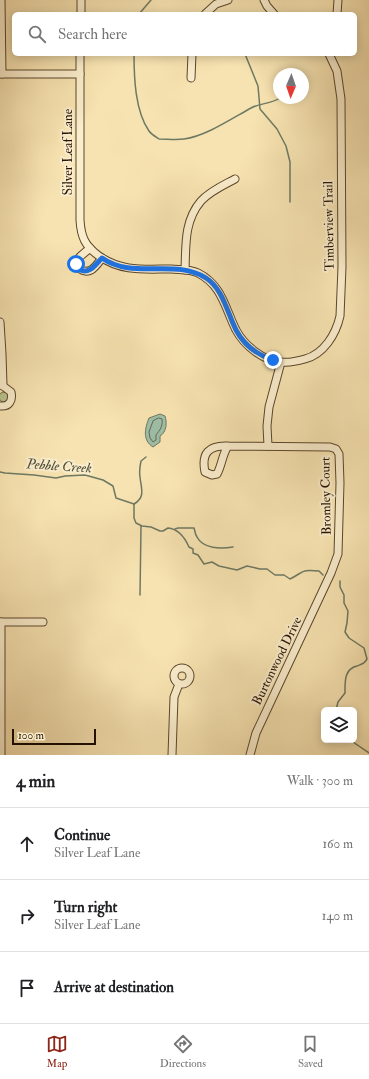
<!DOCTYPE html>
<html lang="en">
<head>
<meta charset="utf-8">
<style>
  body { margin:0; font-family:"IM FELL Double Pica",serif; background:#f6f6f6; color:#202124 }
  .controls { position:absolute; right:12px; bottom:12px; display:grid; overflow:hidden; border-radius:6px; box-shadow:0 2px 10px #0003 }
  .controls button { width:36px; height:36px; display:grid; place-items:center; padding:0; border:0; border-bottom:1px solid #e0e0e0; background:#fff; color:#202124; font:20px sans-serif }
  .compass { position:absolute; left:273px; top:68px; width:36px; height:36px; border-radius:50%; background:#fff; box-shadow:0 2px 10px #0003; rotate:182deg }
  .scale { position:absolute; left:12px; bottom:10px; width:84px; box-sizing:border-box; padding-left:4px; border:2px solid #251100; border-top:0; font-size:11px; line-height:14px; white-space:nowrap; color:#251100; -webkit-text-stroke:3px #faedcc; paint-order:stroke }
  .stop { position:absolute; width:12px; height:12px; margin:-9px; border:3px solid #1a73e8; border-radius:50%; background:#fff }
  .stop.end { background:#1a73e8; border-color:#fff; box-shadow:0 1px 4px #0008 }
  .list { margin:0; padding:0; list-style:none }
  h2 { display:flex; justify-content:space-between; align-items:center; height:52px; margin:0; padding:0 16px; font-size:17px }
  h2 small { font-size:13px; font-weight:400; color:#757577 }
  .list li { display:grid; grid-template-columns:26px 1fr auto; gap:12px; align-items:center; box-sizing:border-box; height:72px; padding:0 16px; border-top:1px solid #e0e0e0 }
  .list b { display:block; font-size:15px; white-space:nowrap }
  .list p { margin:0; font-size:13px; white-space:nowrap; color:#757577 }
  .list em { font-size:13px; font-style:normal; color:#757577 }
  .icon { flex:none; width:22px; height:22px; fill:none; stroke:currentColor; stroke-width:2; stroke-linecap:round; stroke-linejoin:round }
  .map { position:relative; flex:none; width:369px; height:755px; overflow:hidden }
  .search { position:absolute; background:#fff; box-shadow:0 2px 10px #0003; left:12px; right:12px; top:12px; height:44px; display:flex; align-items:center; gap:10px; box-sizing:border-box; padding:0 14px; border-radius:6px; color:#757577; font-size:15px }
  .sheet { height:268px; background:#fff }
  nav { display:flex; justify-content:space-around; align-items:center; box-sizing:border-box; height:56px; border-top:1px solid #e0e0e0; background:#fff; font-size:11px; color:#757577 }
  nav a { display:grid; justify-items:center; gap:2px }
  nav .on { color:#8f2418 }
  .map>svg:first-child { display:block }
  .green { fill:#b9c48e; stroke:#6f6a47 }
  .water { fill:#9ebfa7; stroke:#6e7964 }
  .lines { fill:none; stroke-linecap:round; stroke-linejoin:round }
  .shore { stroke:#626854; stroke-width:1 }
  .stream { stroke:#6e7964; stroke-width:1.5 }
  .minor-casing { stroke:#5a462c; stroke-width:9 }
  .minor { stroke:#faedcc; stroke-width:7 }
  .route { stroke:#1a73e8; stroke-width:5 }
  .labels { text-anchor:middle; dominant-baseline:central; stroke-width:4; stroke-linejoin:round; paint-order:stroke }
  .street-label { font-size:13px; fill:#251100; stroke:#faedcc }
  .water-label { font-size:14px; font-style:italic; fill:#4f4e3a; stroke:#faedcc }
</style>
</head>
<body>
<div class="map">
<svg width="369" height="755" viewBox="0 0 369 755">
  <rect width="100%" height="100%" fill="#f7e3b1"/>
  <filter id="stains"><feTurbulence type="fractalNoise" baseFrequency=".005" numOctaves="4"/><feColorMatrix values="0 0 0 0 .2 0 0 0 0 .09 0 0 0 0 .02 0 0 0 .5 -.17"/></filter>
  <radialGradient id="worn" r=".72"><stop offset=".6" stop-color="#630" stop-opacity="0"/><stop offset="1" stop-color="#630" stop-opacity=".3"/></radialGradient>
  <circle class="green" cx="4" cy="397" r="5"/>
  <path class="water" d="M160,414L165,416C167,422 167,432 160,436V442L153,447C142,440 145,428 149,418Z"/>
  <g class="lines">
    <path class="shore" d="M159,418L162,419C163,426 160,430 156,435V440L153,442L150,438L149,432L153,421Z"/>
    <g class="stream">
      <polyline points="139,14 151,0"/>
      <path d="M134,54C134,77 135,111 149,131C151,134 156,137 159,139C167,139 176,140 184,139C206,136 231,119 251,108C260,103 271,104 280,98"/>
      <polyline points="245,54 258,86 260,109 277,129 286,146 290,162 290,202"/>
      <polyline points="0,472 5,473 34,475 56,478 65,476 85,475 103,480 113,486 116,498 134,504"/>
      <path d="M134,504V518L136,523L142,526L151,527L160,531H163L168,528C179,529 185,538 189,547L193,549V553L198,555L204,564L212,562L219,566L237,570L247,566L260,569H267L275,575H284L290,579C304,572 301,569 319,571L323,575"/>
      <path d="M134,504C146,497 141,488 140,477C139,472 140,466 141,461L146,457"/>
      <path d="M175,529L178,528H194C195,531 195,534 197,537C203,549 221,549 233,547"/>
      <polyline points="140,595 141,526"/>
      <path d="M336,710L338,702L345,693C345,682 344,669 357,666C362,664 364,664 367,659L364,648L349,638L345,632L347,623L348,611L344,603V595L340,587V581"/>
      <polyline points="350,740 369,753"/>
    </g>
    <g class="minor-casing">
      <g id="minor">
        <polyline points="1,0 2,74"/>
        <polyline points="264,0 267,6 274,14"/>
        <polyline points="81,14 81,0"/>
        <polyline points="205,14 216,4 228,0"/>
        <polyline points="337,14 338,0"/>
        <path d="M80,54V220C81,237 85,246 99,256C122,272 144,269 171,269C180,270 190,269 198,273C222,285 225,308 236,330C244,345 263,361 281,362C289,363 298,361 305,359C324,354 336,334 340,316L342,267L341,99L337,71L329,54"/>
        <polyline points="0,74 80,74"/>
        <polyline points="191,78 192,54"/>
        <path d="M90,248C86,252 81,255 78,259C73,267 84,274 91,270C95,268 99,262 102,258"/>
        <path d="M185,270C186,245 184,221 201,201C210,191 224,185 235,179"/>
        <polyline points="0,322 2,354 3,386"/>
        <path d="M0,406C9,407 13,401 11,392L3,386"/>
        <path d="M228,446C209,445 201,453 205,472L212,475L217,474C222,465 222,455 228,446L330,447L336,449L339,454L340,483L338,554L331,573L256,733L250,755"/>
        <polyline points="268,446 267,426 269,407 281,362"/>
        <polyline points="0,622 43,622"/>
        <polyline points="1,622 1,755"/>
        <circle cx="182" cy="676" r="8"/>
        <polyline points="172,755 174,697 179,684"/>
      </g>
    </g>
    <use href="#minor" class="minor"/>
  </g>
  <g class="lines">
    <path class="route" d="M76,264L80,270C90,274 95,265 102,258C133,280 175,258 206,278C223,289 227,312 236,330C244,345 258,355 273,360"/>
  </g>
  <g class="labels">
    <g class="street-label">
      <text transform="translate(68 152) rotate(-90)">Silver Leaf Lane</text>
      <text transform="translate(329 226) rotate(-91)">Timberview Trail</text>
      <text transform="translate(326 496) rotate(-91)">Bromley Court</text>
      <text transform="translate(277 661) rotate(-64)">Burtonwood Drive</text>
    </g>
    <g class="water-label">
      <text transform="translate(59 466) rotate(4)">Pebble Creek</text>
    </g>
  </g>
  <rect width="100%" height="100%" filter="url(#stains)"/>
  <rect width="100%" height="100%" fill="url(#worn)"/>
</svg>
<div class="controls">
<button><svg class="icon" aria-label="layers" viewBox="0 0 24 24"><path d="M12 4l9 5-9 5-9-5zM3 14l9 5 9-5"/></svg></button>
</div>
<svg class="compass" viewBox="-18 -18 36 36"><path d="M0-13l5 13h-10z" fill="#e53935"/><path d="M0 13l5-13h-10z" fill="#757577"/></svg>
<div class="scale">100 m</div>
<div class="stop" style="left:76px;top:264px"></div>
<div class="stop end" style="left:273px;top:360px"></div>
<div class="search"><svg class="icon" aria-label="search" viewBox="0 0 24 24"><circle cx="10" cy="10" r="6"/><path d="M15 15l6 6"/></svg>Search here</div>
</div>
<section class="sheet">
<h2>4 min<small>Walk · 300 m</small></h2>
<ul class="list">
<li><svg class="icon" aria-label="ahead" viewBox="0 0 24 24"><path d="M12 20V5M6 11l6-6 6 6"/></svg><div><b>Continue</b><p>Silver Leaf Lane</p></div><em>160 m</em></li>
<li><svg class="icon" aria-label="right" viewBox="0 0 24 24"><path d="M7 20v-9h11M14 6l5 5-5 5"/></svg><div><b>Turn right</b><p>Silver Leaf Lane</p></div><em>140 m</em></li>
<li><svg class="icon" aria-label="arrive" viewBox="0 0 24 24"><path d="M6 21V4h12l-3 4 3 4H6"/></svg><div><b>Arrive at destination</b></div></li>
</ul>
</section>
<nav>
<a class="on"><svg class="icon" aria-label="map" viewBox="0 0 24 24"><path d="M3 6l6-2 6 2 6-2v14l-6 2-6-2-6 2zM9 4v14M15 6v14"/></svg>Map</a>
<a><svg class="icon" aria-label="directions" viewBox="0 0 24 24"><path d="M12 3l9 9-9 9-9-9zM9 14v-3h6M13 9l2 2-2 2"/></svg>Directions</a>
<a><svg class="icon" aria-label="saved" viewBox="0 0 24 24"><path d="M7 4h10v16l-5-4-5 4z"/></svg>Saved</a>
</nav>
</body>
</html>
